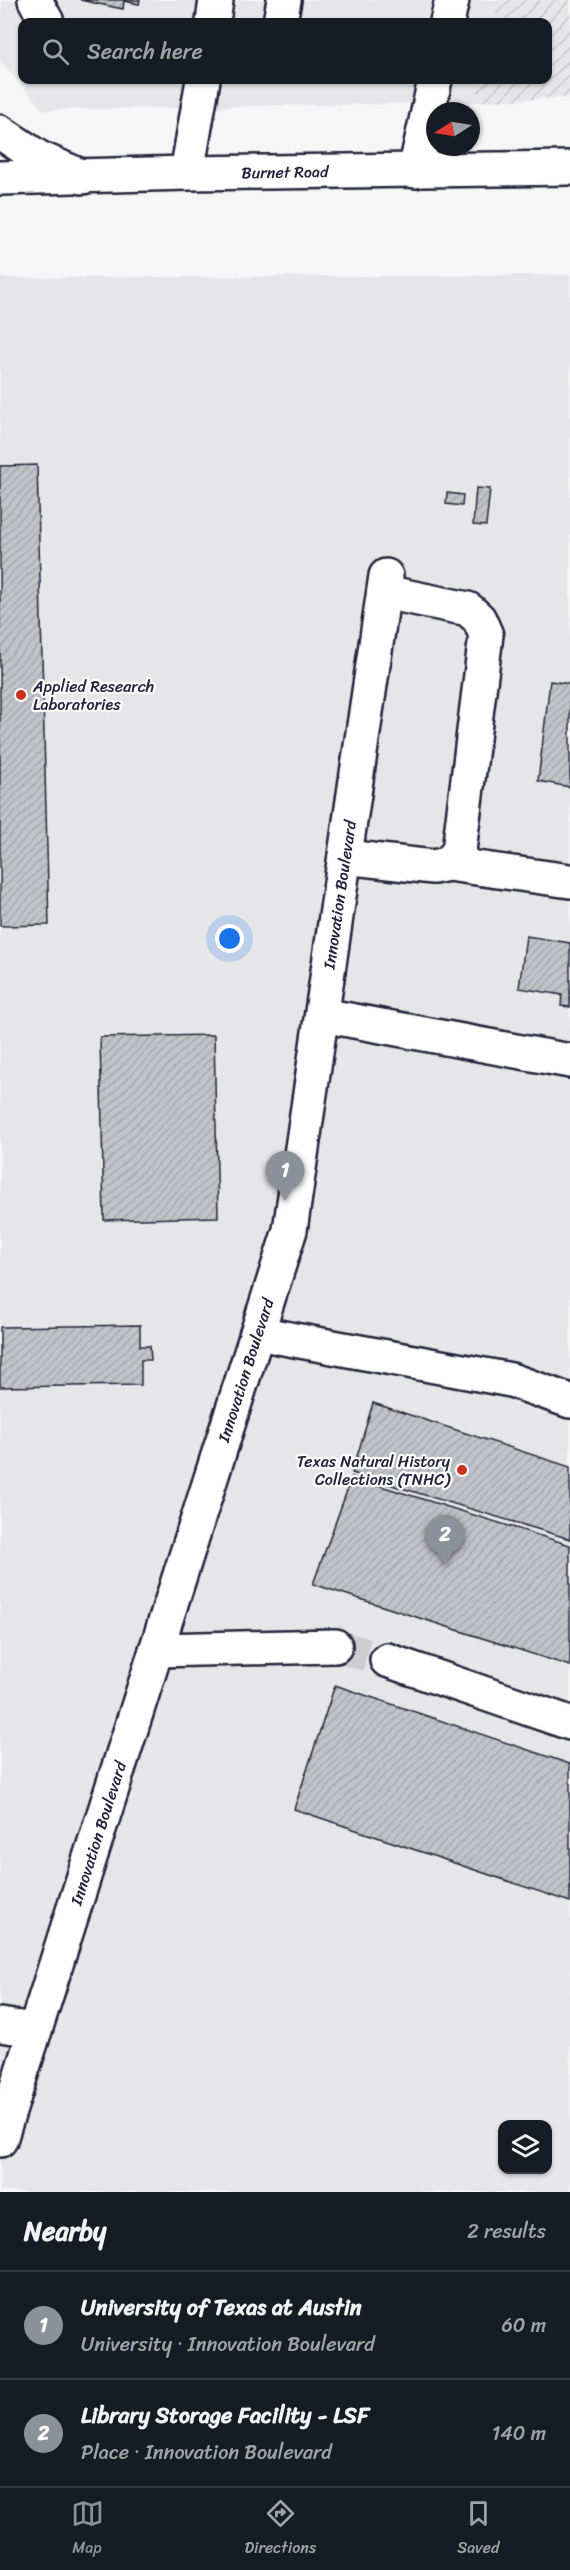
<!DOCTYPE html>
<html lang="en">
<head>
<meta charset="utf-8">
<style>
  body { margin:0; font-family:Sriracha,sans-serif; background:#242831; color:#f1f3f6 }
  .controls { position:absolute; right:18px; bottom:18px; display:grid; overflow:hidden; border-radius:12px; box-shadow:0 2px 4px #0004 }
  .controls button { width:54px; height:54px; display:grid; place-items:center; padding:0; border:0; border-bottom:2px solid #363941; background:#171b24; color:#f1f3f6; font:30px sans-serif }
  .compass { position:absolute; left:426px; top:102px; width:54px; height:54px; border-radius:50%; background:#171b24; box-shadow:0 2px 4px #0004; rotate:258deg }
  .you { position:absolute; left:230px; top:939px; width:21px; height:21px; margin:-15px; border:4px solid #fff; border-radius:50%; background:#1a73e8; box-shadow:0 0 0 9px #1a73e833 }
  .badge { display:grid; place-items:center; width:39px; height:39px; border-radius:50%; background:#8c9099; color:#fff; font-size:20px; font-weight:700 }
  .pin { position:absolute; translate:-50% -50px; filter:drop-shadow(0 2px 3px #0008) }
  .pin::after { content:''; position:absolute; top:32px; width:21px; height:18px; background:inherit; clip-path:polygon(0 0,100% 0,50% 100%) }
  .list { margin:0; padding:0; list-style:none }
  h2 { display:flex; justify-content:space-between; align-items:center; height:78px; margin:0; padding:0 24px; font-size:26px }
  h2 small { font-size:20px; font-weight:400; color:#9ea1a6 }
  .list li { display:grid; grid-template-columns:39px 1fr auto; gap:18px; align-items:center; box-sizing:border-box; height:108px; padding:0 24px; border-top:2px solid #363941 }
  .list b { display:block; font-size:22px; white-space:nowrap }
  .list p { margin:0; font-size:20px; white-space:nowrap; color:#9ea1a6 }
  .list em { font-size:20px; font-style:normal; color:#9ea1a6 }
  .icon { flex:none; width:33px; height:33px; fill:none; stroke:currentColor; stroke-width:2; stroke-linecap:round; stroke-linejoin:round }
  .map { position:relative; flex:none; width:570px; height:2192px; overflow:hidden }
  .search { position:absolute; background:#171b24; box-shadow:0 2px 4px #0004; left:18px; right:18px; top:18px; height:66px; display:flex; align-items:center; gap:15px; box-sizing:border-box; padding:0 21px; border-radius:12px; color:#9ea1a6; font-size:22px }
  .sheet { height:294px; background:#171b24 }
  nav { display:flex; justify-content:space-around; align-items:center; box-sizing:border-box; height:84px; border-top:2px solid #363941; background:#171b24; font-size:16px; color:#9ea1a6 }
  nav a { display:grid; justify-items:center; gap:3px }
  nav .on { color:#8c9099 }
  .map>svg:first-child { display:block }
  .built { fill:#e6e6e9; fill-rule:evenodd }
  .industrial { fill:url(#industrial-furrows) }
  .building { fill:url(#building-hatch); stroke:#22223b; stroke-width:1.5 }
  .lines { fill:none; stroke-linecap:round; stroke-linejoin:round }
  .minor-tunnel { stroke:#ccccd1; stroke-width:33; stroke-dasharray:33 16; stroke-linecap:butt }
  .minor-casing { stroke:#22223b; stroke-width:38 }
  .major-casing { stroke:#22223b; stroke-width:38 }
  .minor { stroke:#fff; stroke-width:33 }
  .major { stroke:#fff; stroke-width:33 }
  .poi-dot { fill:#c8321e; stroke:#fff; stroke-width:2 }
  .labels { text-anchor:middle; dominant-baseline:central; stroke-width:4.5; stroke-linejoin:round; paint-order:stroke }
  .street-label { font-size:16px; fill:#22223b; stroke:#fff }
  .poi-label { font-size:16px; fill:#22223b; stroke:#fff; text-anchor:start }
</style>
</head>
<body>
<div class="map">
<svg width="570" height="2192" viewBox="0 0 570 2192">
  <defs>
    <pattern id="industrial-furrows" width="10" height="10" patternUnits="userSpaceOnUse" patternTransform="scale(1.5)"><rect width="10" height="10" fill="#e6e6e9"/><path d="M-1 1l2-2M0 10L10 0M9 11l2-2" fill="none" stroke="#c5c5c9"/></pattern>
    <pattern id="building-hatch" width="6" height="6" patternUnits="userSpaceOnUse" patternTransform="scale(1.5)"><rect width="6" height="6" fill="#c2c2c9"/><path d="M-1 1l2-2M0 6l6-6M5 7l2-2" fill="none" stroke="#a6a6ae"/></pattern>
  </defs>
  <rect width="100%" height="100%" fill="#f6f6f7"/>
  <filter id="ink" filterUnits="userSpaceOnUse"><feTurbulence type="fractalNoise" baseFrequency=".0167" numOctaves="2"/><feDisplacementMap in="SourceGraphic" scale="12" xChannelSelector="R" yChannelSelector="G"/><feConvolveMatrix kernelMatrix="1 2 1 2 8 2 1 2 1" color-interpolation-filters="sRGB"/></filter>
  <g filter="url(#ink)">
    <g class="built">
      <polygon points="3,0 499,0 494,22 22,22 22,80 481,80 475,102 43,110 0,60 0,19"/>
      <path d="M570,275V2192H0V278ZM502,2124H548V2170H502Z"/>
    </g>
    <polygon class="industrial" points="499,0 570,0 570,97 475,102 481,80 548,80 548,22 494,22"/>
    <g class="building">
      <polygon points="80,0 140,0 139,4 124,1 123,9"/>
      <polygon points="37,465 49,925 0,926 0,466"/>
      <polygon points="476,488 490,489 486,526 473,525"/>
      <polygon points="447,493 463,495 462,506 446,504"/>
      <polygon points="550,681 570,684 570,787 538,781"/>
      <polygon points="526,936 570,943 570,1007 561,1006 562,995 519,988"/>
      <polygon points="214,1035 218,1217 104,1220 100,1037"/>
      <polygon points="140,1325 140,1346 150,1346 151,1360 141,1360 141,1385 0,1387 0,1327"/>
      <polygon points="373,1403 570,1467 570,1539 352,1473"/>
      <polygon points="352,1477 570,1545 570,1666 313,1584"/>
      <polygon points="335,1685 570,1764 570,1902 294,1809"/>
    </g>
    <g class="lines">
      <polyline class="minor-tunnel" points="335,1646 387,1660"/>
      <g class="minor-casing">
        <g id="minor">
          <polyline points="35,0 47,22"/>
          <polyline points="213,22 216,0"/>
          <polyline points="280,22 284,0"/>
          <polyline points="447,22 452,0"/>
          <polyline points="0,132 39,158 83,177"/>
          <polyline points="415,171 435,80"/>
          <polyline points="187,173 203,80"/>
          <polyline points="345,857 433,867 448,864 459,851 486,635 479,619 468,609 384,592"/>
          <polyline points="448,864 570,881"/>
          <polyline points="322,1015 570,1061"/>
          <polyline points="257,1333 511,1380 570,1401"/>
          <polyline points="156,1650 335,1646"/>
          <polyline points="387,1660 570,1723"/>
          <polyline points="0,2025 35,2030"/>
          <path id="s1" d="M0,2140L290,1230L386,576"/>
        </g>
      </g>
      <g class="major-casing">
        <g id="major">
          <path id="s2" d="M0,178L187,173L570,168"/>
        </g>
      </g>
      <use href="#minor" class="minor"/>
      <use href="#major" class="major"/>
    </g>
  </g>
  <g class="poi-dot">
    <circle cx="21" cy="695" r="6"/>
    <circle cx="462" cy="1470" r="6"/>
  </g>
  <g class="labels">
    <g class="street-label">
      <text stroke="none"><textPath href="#s2" startOffset="285">Burnet Road</textPath></text>
      <text stroke="none"><textPath href="#s1" startOffset="1294">Innovation Boulevard</textPath></text>
      <text stroke="none"><textPath href="#s1" startOffset="808">Innovation Boulevard</textPath></text>
      <text stroke="none"><textPath href="#s1" startOffset="322">Innovation Boulevard</textPath></text>
    </g>
    <g class="poi-label">
      <text x="33" y="686">Applied Research<tspan x="33" dy="18">Laboratories</tspan></text>
      <text x="450" y="1461" text-anchor="end">Texas Natural History<tspan x="450" dy="18">Collections (TNHC)</tspan></text>
    </g>
  </g>
</svg>
<div class="controls">
<button><svg class="icon" aria-label="layers" viewBox="0 0 24 24"><path d="M12 4l9 5-9 5-9-5zM3 14l9 5 9-5"/></svg></button>
</div>
<svg class="compass" viewBox="-18 -18 36 36"><path d="M0-13l5 13h-10z" fill="#e53935"/><path d="M0 13l5-13h-10z" fill="#9ea1a6"/></svg>
<div class="you"></div>
<div class="pin badge" style="left:285px;top:1201px">1</div>
<div class="pin badge" style="left:445px;top:1565px">2</div>
<div class="search"><svg class="icon" aria-label="search" viewBox="0 0 24 24"><circle cx="10" cy="10" r="6"/><path d="M15 15l6 6"/></svg>Search here</div>
</div>
<section class="sheet">
<h2>Nearby<small>2 results</small></h2>
<ul class="list">
<li><span class="badge">1</span><div><b>University of Texas at Austin</b><p>University · Innovation Boulevard</p></div><em>60 m</em></li>
<li><span class="badge">2</span><div><b>Library Storage Facility - LSF</b><p>Place · Innovation Boulevard</p></div><em>140 m</em></li>
</ul>
</section>
<nav>
<a class="on"><svg class="icon" aria-label="map" viewBox="0 0 24 24"><path d="M3 6l6-2 6 2 6-2v14l-6 2-6-2-6 2zM9 4v14M15 6v14"/></svg>Map</a>
<a><svg class="icon" aria-label="directions" viewBox="0 0 24 24"><path d="M12 3l9 9-9 9-9-9zM9 14v-3h6M13 9l2 2-2 2"/></svg>Directions</a>
<a><svg class="icon" aria-label="saved" viewBox="0 0 24 24"><path d="M7 4h10v16l-5-4-5 4z"/></svg>Saved</a>
</nav>
</body>
</html>
